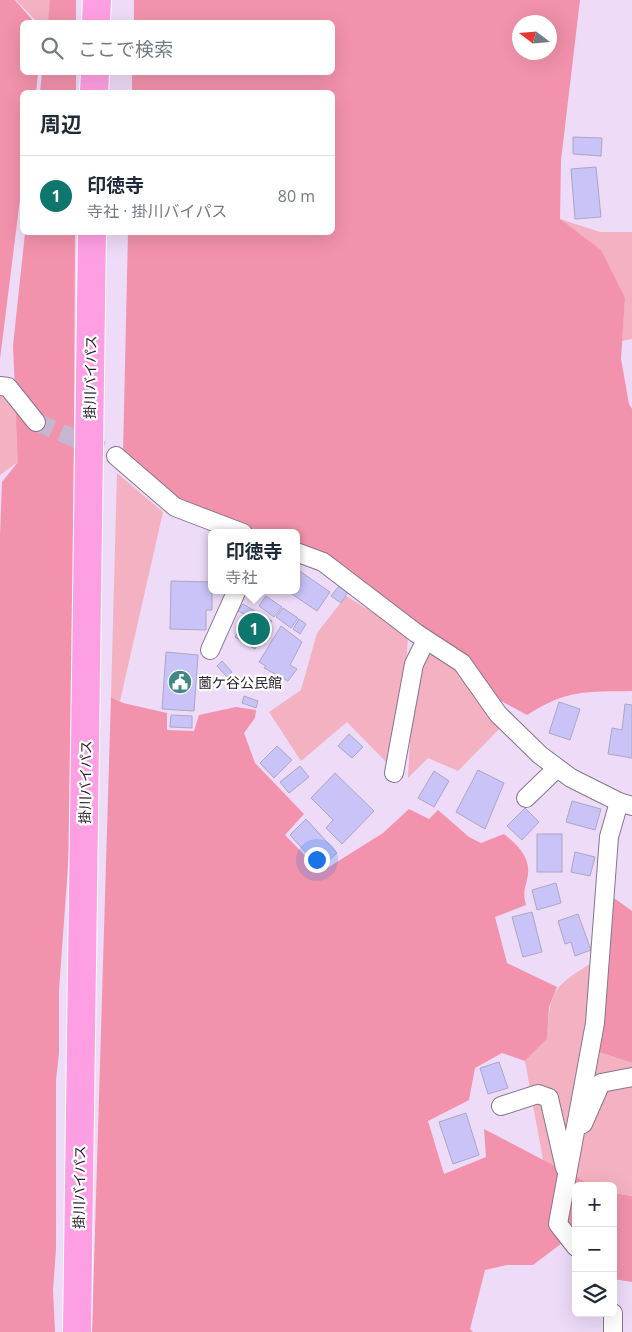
<!DOCTYPE html>
<html lang="ja">
<head>
<meta charset="utf-8">
<style>
  body { margin:0; font-family:"Open Sans","Noto Sans JP",sans-serif; background:#f2f2f3; color:#1f2937 }
  .controls { position:absolute; right:15px; bottom:15px; display:grid; overflow:hidden; border-radius:8px; box-shadow:0 5px 20px #0002 }
  .controls button { width:45px; height:45px; display:grid; place-items:center; padding:0; border:0; border-bottom:1px solid #e0e1e3; background:#fff; color:#1f2937; font:25px sans-serif }
  .compass { position:absolute; left:512px; top:15px; width:45px; height:45px; border-radius:50%; background:#fff; box-shadow:0 5px 20px #0002; rotate:286deg }
  .you { position:absolute; left:316px; top:859px; width:18px; height:18px; margin:-12px; border:4px solid #fff; border-radius:50%; background:#1a73e8; box-shadow:0 0 0 8px #1a73e833 }
  .badge { display:grid; place-items:center; width:32px; height:32px; border-radius:50%; background:#0f766e; color:#fff; font-size:16px; font-weight:700 }
  .pin { position:absolute; translate:-50% -50%; border:2px solid #fff; box-shadow:0 1px 5px #0006 }
  .popup { position:absolute; left:208px; top:529px; width:92px; height:65px; box-sizing:border-box; display:grid; place-content:center; border-radius:8px; background:#fff; filter:drop-shadow(0 1px 4px #0005); font-size:16px; white-space:nowrap; color:#747a83 }
  .popup b { font-size:19px; color:#1f2937 }
  .popup::after { content:''; position:absolute; left:50%; top:100%; margin-left:-10px; border:10px solid transparent; border-top-color:#fff }
  .list { margin:0; padding:0; list-style:none }
  h2 { display:flex; justify-content:space-between; align-items:center; height:65px; margin:0; padding:0 20px; font-size:21px }
  h2 small { font-size:16px; font-weight:400; color:#747a83 }
  .list li { display:grid; grid-template-columns:32px 1fr auto; gap:15px; align-items:center; box-sizing:border-box; height:80px; padding:0 20px; border-top:1px solid #e0e1e3 }
  .list b { display:block; font-size:19px; white-space:nowrap }
  .list p { margin:0; font-size:16px; white-space:nowrap; color:#747a83 }
  .list em { font-size:16px; font-style:normal; color:#747a83 }
  .icon { flex:none; width:28px; height:28px; fill:none; stroke:currentColor; stroke-width:2; stroke-linecap:round; stroke-linejoin:round }
  .map { position:relative; flex:none; width:632px; height:1332px; overflow:hidden }
  .search { position:absolute; background:#fff; box-shadow:0 5px 20px #0002; left:20px; top:20px; width:315px; height:55px; display:flex; align-items:center; gap:12px; box-sizing:border-box; padding:0 18px; border-radius:8px; color:#747a83; font-size:19px }
  .panel { position:absolute; background:#fff; box-shadow:0 5px 20px #0002; left:20px; top:90px; width:315px; height:145px; border-radius:8px }
  .map>svg:first-child { display:block }
  .green { fill:#f3b1c1 }
  .forest { fill:#f292ac; fill-rule:evenodd }
  .building { fill:#c9c3f7; stroke:#aaa7c5 }
  .lines { fill:none; stroke-linecap:round; stroke-linejoin:round }
  .street-tunnel { stroke:#c6b6cf; stroke-width:18; stroke-dasharray:18 9; stroke-linecap:butt }
  .street-casing { stroke:#85758e; stroke-width:20 }
  .highway-casing { stroke:#fff; stroke-width:30 }
  .street { stroke:#fff; stroke-width:18 }
  .highway { stroke:#ff9fe3; stroke-width:28 }
  .labels { text-anchor:middle; dominant-baseline:central; stroke-width:4.5; stroke-linejoin:round; paint-order:stroke }
  .street-label { font-size:14px; fill:#2a232e; stroke:#fff }
  .poi-label { font-size:14px; fill:#2a232e; stroke:#fff; text-anchor:start }
</style>
</head>
<body>
<div class="map">
<svg width="632" height="1332" viewBox="0 0 632 1332">
  <rect width="100%" height="100%" fill="#eddbf7"/>
  <g class="green">
    <polygon points="16,0 53,0 53,15 46,22 37,22"/>
    <polygon points="560,219 600,232 632,232 632,339 622,341 625,298"/>
    <polygon points="0,386 31,433 18,462 0,475"/>
    <polygon points="117,473 163,512 120,701 111,697"/>
    <polygon points="346,596 408,634 401,760 387,763 347,722 301,761 269,712 301,690 317,633"/>
    <polygon points="416,633 462,663 502,726 458,771 428,758 408,778"/>
    <path d="M600,957L590,1049L632,1063V1196L613,1193V1186C581,1186 569,1177 543,1160L525,1061L547,1039C550,983 556,987 600,957Z"/>
  </g>
  <g class="forest">
    <polygon points="0,0 15,0 34,22 22,22 22,72 38,73 36,92 22,92 22,183 0,359"/>
    <polygon points="50,0 76,0 76,22 48,22"/>
    <path d="M134,0H580L561,160L560,219L601,250L625,298L621,359L629,404L632,409V691C585,692 568,689 527,715L490,695L466,664L297,552L296,533H243L176,504L123,455L128,233L332,232V92H132V73L332,72V22H134ZM520,22H550V52H520Z"/>
    <polygon points="42,73 76,73 76,92 40,92"/>
    <polygon points="25,233 75,233 72,811 59,990 59,1053 56,1080 56,1249 53,1290 55,1332 0,1332 0,536 2,482 18,462 13,346"/>
    <path d="M111,697L123,703L167,713V730L194,731L199,715L236,707L256,710L255,718L244,733L255,763L304,814L285,835L321,872L383,833L409,809L429,819L438,810L469,837L481,843L504,834C516,844 530,856 528,874C526,888 522,890 526,905L495,917L507,963L557,987L549,1007L547,1039L525,1061L502,1053L475,1068L469,1100L428,1121L444,1174L486,1157L484,1129L593,1186H576V1251L566,1240L533,1265H507L485,1270L470,1329L473,1332H92Z"/>
    <polygon points="607,893 632,911 632,1063 590,1049"/>
    <polygon points="613,1193 632,1196 632,1282 613,1279"/>
  </g>
  <g class="building">
    <polygon points="573,137 602,138 601,156 573,154"/>
    <polygon points="596,167 601,217 575,219 571,169"/>
    <polygon points="298,570 330,592 317,611 286,590 296,590"/>
    <polygon points="171,581 212,582 212,610 206,610 206,630 170,629"/>
    <polygon points="339,586 348,592 341,603 331,596"/>
    <polygon points="266,596 282,607 274,617 259,606"/>
    <polygon points="243,604 272,621 255,649 235,637 248,616 238,611"/>
    <polygon points="283,608 298,618 291,628 276,617"/>
    <polygon points="299,619 306,624 300,634 293,629"/>
    <polygon points="281,626 302,642 290,665 297,669 288,681 264,668 266,666 259,662"/>
    <polygon points="166,652 198,655 194,711 162,709"/>
    <polygon points="222,661 232,672 227,677 217,666"/>
    <polygon points="244,696 258,701 256,708 242,703"/>
    <polygon points="559,702 580,709 570,740 549,733"/>
    <polygon points="625,704 632,705 632,758 608,754 612,728 622,730"/>
    <polygon points="171,715 192,716 192,728 170,727"/>
    <polygon points="349,734 363,747 352,758 338,746"/>
    <polygon points="277,746 292,760 274,778 260,763"/>
    <polygon points="300,766 309,777 289,793 280,782"/>
    <polygon points="478,770 504,783 485,829 456,812"/>
    <polygon points="434,771 449,781 434,807 418,798"/>
    <polygon points="335,773 374,811 342,844 326,828 333,820 311,798"/>
    <polygon points="572,801 601,809 595,830 566,822"/>
    <polygon points="525,808 539,822 522,840 507,826"/>
    <polygon points="306,819 337,853 320,868 290,835"/>
    <rect x="537" y="834" width="25" height="38"/>
    <polygon points="575,852 595,857 590,876 571,872"/>
    <polygon points="556,883 561,903 537,910 532,890"/>
    <polygon points="532,912 542,952 523,957 512,917"/>
    <polygon points="578,914 591,950 575,956 571,942 565,944 558,921"/>
    <polygon points="499,1062 508,1088 488,1094 480,1068"/>
    <polygon points="466,1113 479,1155 453,1164 439,1122"/>
  </g>
  <g class="lines">
    <polyline class="street-tunnel" points="36,422 116,456"/>
    <g class="street-casing">
      <g id="street">
        <polyline points="0,386 8,387 36,422"/>
        <polyline points="116,456 175,507 243,533"/>
        <polyline points="296,552 323,562 416,633 462,663 498,714 540,755 571,778 619,802 632,806"/>
        <polyline points="210,650 237,590"/>
        <polyline points="394,773 414,664 426,640"/>
        <polyline points="526,798 557,768"/>
        <polyline points="501,1106 538,1094 549,1098 565,1168"/>
        <polyline points="583,1124 601,1083 632,1077"/>
        <polyline points="576,1247 558,1224 595,1023 609,837 619,802"/>
        <polyline points="613,1313 613,1332"/>
      </g>
    </g>
    <g class="highway-casing">
      <g id="highway">
        <polyline points="96,22 97,0"/>
        <polyline points="94,92 95,72"/>
        <polyline points="77,1332 92,232"/>
      </g>
    </g>
    <use href="#street" class="street"/>
    <use href="#highway" class="highway"/>
  </g>
  <defs>
    <g id="civic-disc" transform="scale(1.25)"><circle r="9.5" fill="#408785" stroke="#fff"/><path d="M-.6-6.5H3V-4.5H.6V-3L4-1V1h2V6H-6V1h2V-1L-.6-3ZM-1.2 2.5V6h2.4V2.5Z" fill="#fff"/></g>
  </defs>
  <g fill-rule="evenodd">
    <use href="#civic-disc" x="180" y="682"/>
  </g>
  <g class="labels">
    <g class="street-label">
      <text transform="translate(90 377) rotate(-89)">掛川バイパス</text>
      <text transform="translate(85 782) rotate(-89)">掛川バイパス</text>
      <text transform="translate(79 1187) rotate(-89)">掛川バイパス</text>
    </g>
    <g class="poi-label">
      <text x="198" y="682">薗ケ谷公民館</text>
    </g>
  </g>
</svg>
<div class="controls">
<button>+</button>
<button>−</button>
<button><svg class="icon" aria-label="layers" viewBox="0 0 24 24"><path d="M12 4l9 5-9 5-9-5zM3 14l9 5 9-5"/></svg></button>
</div>
<svg class="compass" viewBox="-18 -18 36 36"><path d="M0-13l5 13h-10z" fill="#e53935"/><path d="M0 13l5-13h-10z" fill="#747a83"/></svg>
<div class="you"></div>
<div class="pin badge" style="left:254px;top:629px">1</div>
<div class="popup"><b>印徳寺</b>寺社</div>
<div class="search"><svg class="icon" aria-label="search" viewBox="0 0 24 24"><circle cx="10" cy="10" r="6"/><path d="M15 15l6 6"/></svg>ここで検索</div>
<section class="panel">
<h2>周辺<small></small></h2>
<ul class="list">
<li><span class="badge">1</span><div><b>印徳寺</b><p>寺社 · 掛川バイパス</p></div><em>80 m</em></li>
</ul>
</section>
</div>
</body>
</html>
